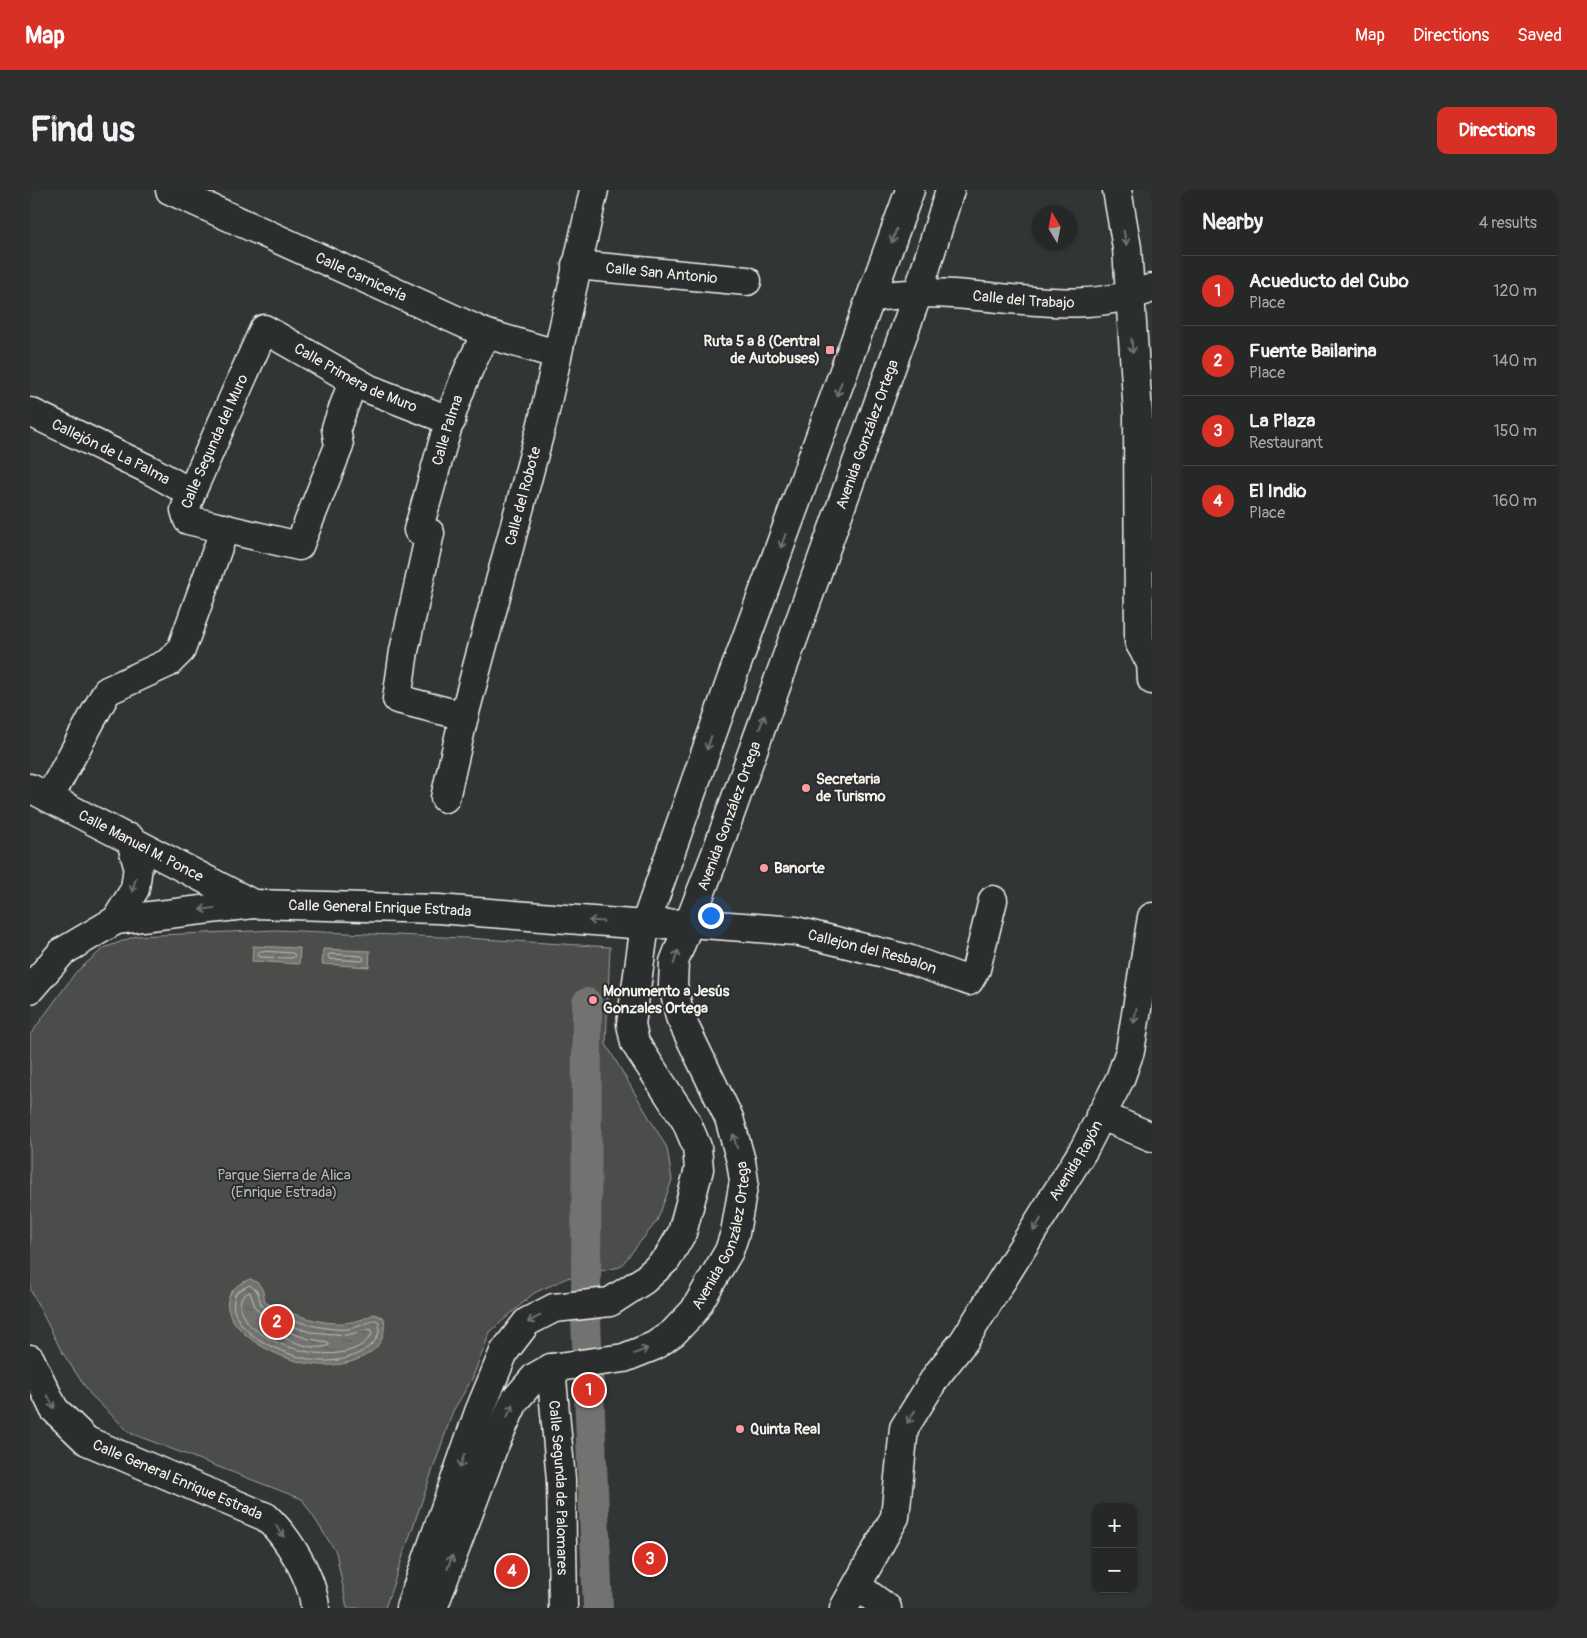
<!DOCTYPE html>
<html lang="en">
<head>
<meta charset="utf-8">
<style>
  body { margin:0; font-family:Pangolin,sans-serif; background:#2e3030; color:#f1f3f6 }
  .controls { position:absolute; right:15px; bottom:15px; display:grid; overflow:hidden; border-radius:10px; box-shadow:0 1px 4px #0004 }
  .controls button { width:45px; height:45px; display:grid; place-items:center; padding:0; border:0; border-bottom:1px solid #424445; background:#262828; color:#f1f3f6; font:25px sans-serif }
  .compass { position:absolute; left:1002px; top:15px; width:45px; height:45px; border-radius:50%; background:#262828; box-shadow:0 1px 4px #0004; rotate:350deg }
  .you { position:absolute; left:680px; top:725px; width:18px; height:18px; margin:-12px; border:4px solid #fff; border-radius:50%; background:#1a73e8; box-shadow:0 0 0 8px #1a73e833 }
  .badge { display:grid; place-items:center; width:32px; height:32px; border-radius:50%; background:#d93025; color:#fff; font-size:16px; font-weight:700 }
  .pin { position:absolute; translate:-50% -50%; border:2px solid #fff; box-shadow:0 1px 5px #0006 }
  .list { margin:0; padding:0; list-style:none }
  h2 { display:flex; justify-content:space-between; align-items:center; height:65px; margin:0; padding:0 20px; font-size:21px }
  h2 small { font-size:16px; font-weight:400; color:#a4a6a8 }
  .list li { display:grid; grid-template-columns:32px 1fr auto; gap:15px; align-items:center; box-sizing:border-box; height:70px; padding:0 20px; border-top:1px solid #424445 }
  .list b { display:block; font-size:19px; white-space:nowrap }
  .list p { margin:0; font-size:16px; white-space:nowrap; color:#a4a6a8 }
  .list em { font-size:16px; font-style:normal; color:#a4a6a8 }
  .map { position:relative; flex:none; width:1122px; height:1418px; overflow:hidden; border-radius:10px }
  header { display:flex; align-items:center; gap:30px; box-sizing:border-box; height:70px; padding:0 25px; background:#d93025; color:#fff }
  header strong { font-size:24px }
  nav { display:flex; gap:28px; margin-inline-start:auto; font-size:18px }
  .intro { display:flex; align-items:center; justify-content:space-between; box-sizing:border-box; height:120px; padding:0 30px }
  h1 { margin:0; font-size:35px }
  .button { padding:12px 22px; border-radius:10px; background:#d93025; color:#fff; font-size:18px; font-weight:700 }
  main { display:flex; gap:30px; padding:0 30px }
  aside { flex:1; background:#262828; border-radius:10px; box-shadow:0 1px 4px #0004 }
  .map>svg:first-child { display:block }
  .park { fill:#4b4d4c; stroke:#a09f9a }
  .water { fill:url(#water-ripples); stroke:#a6a5a0 }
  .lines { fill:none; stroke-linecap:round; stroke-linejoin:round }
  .shore { stroke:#c0bfb8; stroke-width:1 }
  .canal { stroke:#727370; stroke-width:30 }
  .minor-casing { stroke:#f4f1e8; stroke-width:31 }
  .minor { stroke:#2a2d2e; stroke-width:28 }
  .oneway { stroke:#71726f }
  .poi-dot { fill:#ff9aa2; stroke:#2a2d2e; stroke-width:2 }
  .labels { text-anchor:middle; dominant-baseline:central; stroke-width:4; stroke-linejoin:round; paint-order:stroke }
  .street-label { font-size:15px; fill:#f4f1e8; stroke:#2a2d2e }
  .poi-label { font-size:15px; font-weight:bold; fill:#f4f1e8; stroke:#2a2d2e; text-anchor:start }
  .park-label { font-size:15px; fill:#b9b8b1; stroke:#2a2d2e }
</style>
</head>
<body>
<header>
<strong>Map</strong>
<nav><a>Map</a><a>Directions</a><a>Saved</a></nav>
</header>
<div class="intro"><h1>Find us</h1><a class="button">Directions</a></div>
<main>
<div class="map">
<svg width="1122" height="1418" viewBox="0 0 1122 1418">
  <defs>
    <pattern id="water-ripples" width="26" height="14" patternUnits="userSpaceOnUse" patternTransform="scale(1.25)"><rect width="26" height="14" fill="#727370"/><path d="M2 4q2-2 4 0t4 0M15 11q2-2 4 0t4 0" fill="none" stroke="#5e5e5b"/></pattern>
  </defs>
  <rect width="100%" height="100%" fill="#323535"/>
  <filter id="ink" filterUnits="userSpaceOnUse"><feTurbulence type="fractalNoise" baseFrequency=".02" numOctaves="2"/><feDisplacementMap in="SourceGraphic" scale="10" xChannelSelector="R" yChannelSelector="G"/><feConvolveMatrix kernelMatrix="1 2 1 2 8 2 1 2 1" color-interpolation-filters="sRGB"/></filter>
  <g filter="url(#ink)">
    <polygon class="park" points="246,740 436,748 580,757 576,854 637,958 642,990 627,1031 590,1077 537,1088 504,1103 460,1142 442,1189 423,1221 355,1418 317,1418 306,1362 272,1309 100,1243 60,1204 32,1162 0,1099 0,845 46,782 74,758 106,746"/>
    <g class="water">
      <polygon points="223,756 270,758 269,774 222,771"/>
      <polygon points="293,759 340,761 339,777 292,774"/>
      <path d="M220,1089C232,1093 233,1100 235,1112C244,1118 253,1120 264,1124C292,1133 316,1139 344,1124L354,1128C356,1144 351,1156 338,1164C273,1206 146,1118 220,1089Z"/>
    </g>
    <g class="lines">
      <g class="shore">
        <polygon points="231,761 263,763 265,766 262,768 230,767 228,764"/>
        <polygon points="300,764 332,766 334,769 332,771 300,769 298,766"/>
        <path d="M220,1095L228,1102L231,1115C247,1128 298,1142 319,1139C328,1137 336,1133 345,1130L349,1132C351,1141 347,1150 340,1156C326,1167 309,1172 290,1171C262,1169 189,1142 206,1103Z"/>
        <path d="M220,1102L225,1117L229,1122L241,1129L280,1142L317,1145L340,1139L342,1144C315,1190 193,1146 212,1107Z"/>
        <path d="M249,1139L279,1149L298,1152L299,1155C285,1162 260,1151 247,1144L246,1141Z"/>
      </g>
      <polyline class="canal" points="557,813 556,1129 568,1418"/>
      <g class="minor-casing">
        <g id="minor">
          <path id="s1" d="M140,0L457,144L526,164"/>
          <polyline points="1087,0 1097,58 1108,224 1109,452 1121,473 1122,490"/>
          <path id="s2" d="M546,75L717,91"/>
          <path id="s3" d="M843,107C870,104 896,102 923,104C989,108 1059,124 1122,98"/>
          <path id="s4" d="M323,191L306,238L309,256L269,356L158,330L155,320L161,303L234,139L339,199L421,231"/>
          <path id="s5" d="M0,222L120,280L161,303"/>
          <path id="s6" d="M434,526L367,509L374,461L400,343L388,340C408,276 422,201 457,144"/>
          <path id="s7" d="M0,598L223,714"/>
          <polyline points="19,608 77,501 138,473 151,460 195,338"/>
          <path id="s8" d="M415,608L434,526L513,230L564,0"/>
          <path id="s9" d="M86,730L223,714L408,719L615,735L659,733L766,741L878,769L939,791L946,779L963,710"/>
          <polyline points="0,799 32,762 86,730 105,699 108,676 100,648"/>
          <polyline points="1070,925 1122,947"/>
          <path id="s10" d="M0,1169L24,1219L57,1251L236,1327C258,1347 283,1388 285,1418"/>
          <path id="s11" d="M521,1178L531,1290L533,1418"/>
          <polyline points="827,1396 857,1418"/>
          <polyline points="380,1418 449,1222 474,1162 497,1132 524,1118 580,1112 614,1090 637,1069 652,1043 669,979 667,957 656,931 605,853 601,834 615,735 700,493 880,0"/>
          <path id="s12" d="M403,1418L463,1258L485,1210L505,1187L521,1178L594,1168L624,1156L643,1143L664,1121L699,1061L705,1043L714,991L711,971L699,928L650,827L643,795L644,772L686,663L888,103L920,0"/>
          <path id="s13" d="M814,1418L865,1327L874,1238L907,1185L934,1151L1054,959L1090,889L1100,861L1122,727"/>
        </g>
      </g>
      <use href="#minor" class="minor"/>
    </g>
    <defs><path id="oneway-shaft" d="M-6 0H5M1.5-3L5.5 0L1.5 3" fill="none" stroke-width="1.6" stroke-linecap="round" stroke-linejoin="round" transform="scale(1.25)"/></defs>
    <g class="oneway">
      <use href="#oneway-shaft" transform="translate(864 46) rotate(109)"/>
      <use href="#oneway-shaft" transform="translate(1095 48) rotate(80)"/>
      <use href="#oneway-shaft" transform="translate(1102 156) rotate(85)"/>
      <use href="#oneway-shaft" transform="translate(809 199) rotate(110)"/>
      <use href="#oneway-shaft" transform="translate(753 351) rotate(110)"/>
      <use href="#oneway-shaft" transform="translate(732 532) rotate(-70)"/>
      <use href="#oneway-shaft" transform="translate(679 553) rotate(109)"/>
      <use href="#oneway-shaft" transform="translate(104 695) rotate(105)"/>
      <use href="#oneway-shaft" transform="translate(177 719) rotate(173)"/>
      <use href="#oneway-shaft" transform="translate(566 731) rotate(-176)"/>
      <use href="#oneway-shaft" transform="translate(646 767) rotate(-72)"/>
      <use href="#oneway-shaft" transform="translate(1105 826) rotate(100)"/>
      <use href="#oneway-shaft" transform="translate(705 951) rotate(-106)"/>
      <use href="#oneway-shaft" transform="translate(1007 1035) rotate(122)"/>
      <use href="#oneway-shaft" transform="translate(504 1129) rotate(152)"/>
      <use href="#oneway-shaft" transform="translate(611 1161) rotate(-22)"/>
      <use href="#oneway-shaft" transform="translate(21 1212) rotate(63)"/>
      <use href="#oneway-shaft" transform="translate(480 1221) rotate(-66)"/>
      <use href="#oneway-shaft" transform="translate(881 1227) rotate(122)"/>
      <use href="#oneway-shaft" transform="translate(432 1271) rotate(109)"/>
      <use href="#oneway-shaft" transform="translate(250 1341) rotate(53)"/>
      <use href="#oneway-shaft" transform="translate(420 1372) rotate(-70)"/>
    </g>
  </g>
  <g class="poi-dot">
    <rect x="795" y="155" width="10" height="10" rx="2.5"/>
    <circle cx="776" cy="598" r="5"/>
    <circle cx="734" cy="678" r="5"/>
    <circle cx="563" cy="810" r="5"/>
    <circle cx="710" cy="1239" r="5"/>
  </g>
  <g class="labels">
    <g class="street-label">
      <text stroke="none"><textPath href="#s2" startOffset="86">Calle San Antonio</textPath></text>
      <text stroke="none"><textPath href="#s1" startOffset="210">Calle Carnicería</textPath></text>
      <text stroke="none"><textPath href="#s3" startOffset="151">Calle del Trabajo</textPath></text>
      <text stroke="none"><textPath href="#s4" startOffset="602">Calle Primera de Muro</textPath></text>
      <text stroke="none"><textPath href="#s6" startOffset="355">Calle Palma</textPath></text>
      <text stroke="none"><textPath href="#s12" startOffset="1368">Avenida González Ortega</textPath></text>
      <text stroke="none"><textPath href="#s4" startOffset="375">Calle Segunda del Muro</textPath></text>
      <text stroke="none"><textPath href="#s5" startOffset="90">Callejón de La Palma</textPath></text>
      <text stroke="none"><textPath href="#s8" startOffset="312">Calle del Robote</textPath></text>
      <text stroke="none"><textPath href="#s12" startOffset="962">Avenida González Ortega</textPath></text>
      <text stroke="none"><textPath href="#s7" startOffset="125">Calle Manuel M. Ponce</textPath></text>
      <text stroke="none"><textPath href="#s9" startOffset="265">Calle General Enrique Estrada</textPath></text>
      <text stroke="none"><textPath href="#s9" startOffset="761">Callejon del Resbalon</textPath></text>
      <text stroke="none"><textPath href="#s13" startOffset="512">Avenida Rayón</textPath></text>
      <text stroke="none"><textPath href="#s12" startOffset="514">Avenida González Ortega</textPath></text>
      <text stroke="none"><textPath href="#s10" startOffset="200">Calle General Enrique Estrada</textPath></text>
      <text stroke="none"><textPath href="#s11" startOffset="120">Calle Segunda de Palomares</textPath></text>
    </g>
    <g class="poi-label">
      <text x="790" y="151" text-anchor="end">Ruta 5 a 8 (Central<tspan x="790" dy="17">de Autobuses)</tspan></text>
      <text x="786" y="589">Secretaria<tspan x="786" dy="17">de Turismo</tspan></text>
      <text x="744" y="678">Banorte</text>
      <text x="573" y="801">Monumento a Jesús<tspan x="573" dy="17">Gonzales Ortega</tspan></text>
      <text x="720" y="1239">Quinta Real</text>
    </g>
    <g class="park-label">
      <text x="254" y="985">Parque Sierra de Alica<tspan x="254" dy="17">(Enrique Estrada)</tspan></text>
    </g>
  </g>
</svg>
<div class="controls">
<button>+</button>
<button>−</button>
</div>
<svg class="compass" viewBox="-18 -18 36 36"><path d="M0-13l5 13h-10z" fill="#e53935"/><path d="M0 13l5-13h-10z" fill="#a4a6a8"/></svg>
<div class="you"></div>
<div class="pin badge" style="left:559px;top:1200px">1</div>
<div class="pin badge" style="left:247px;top:1132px">2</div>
<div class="pin badge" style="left:620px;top:1369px">3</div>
<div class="pin badge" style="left:482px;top:1381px">4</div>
</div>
<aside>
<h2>Nearby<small>4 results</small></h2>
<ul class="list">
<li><span class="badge">1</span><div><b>Acueducto del Cubo</b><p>Place</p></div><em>120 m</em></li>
<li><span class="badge">2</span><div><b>Fuente Bailarina</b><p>Place</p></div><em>140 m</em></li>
<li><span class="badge">3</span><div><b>La Plaza</b><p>Restaurant</p></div><em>150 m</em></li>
<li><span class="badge">4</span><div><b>El Indio</b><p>Place</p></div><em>160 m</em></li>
</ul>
</aside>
</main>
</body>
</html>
